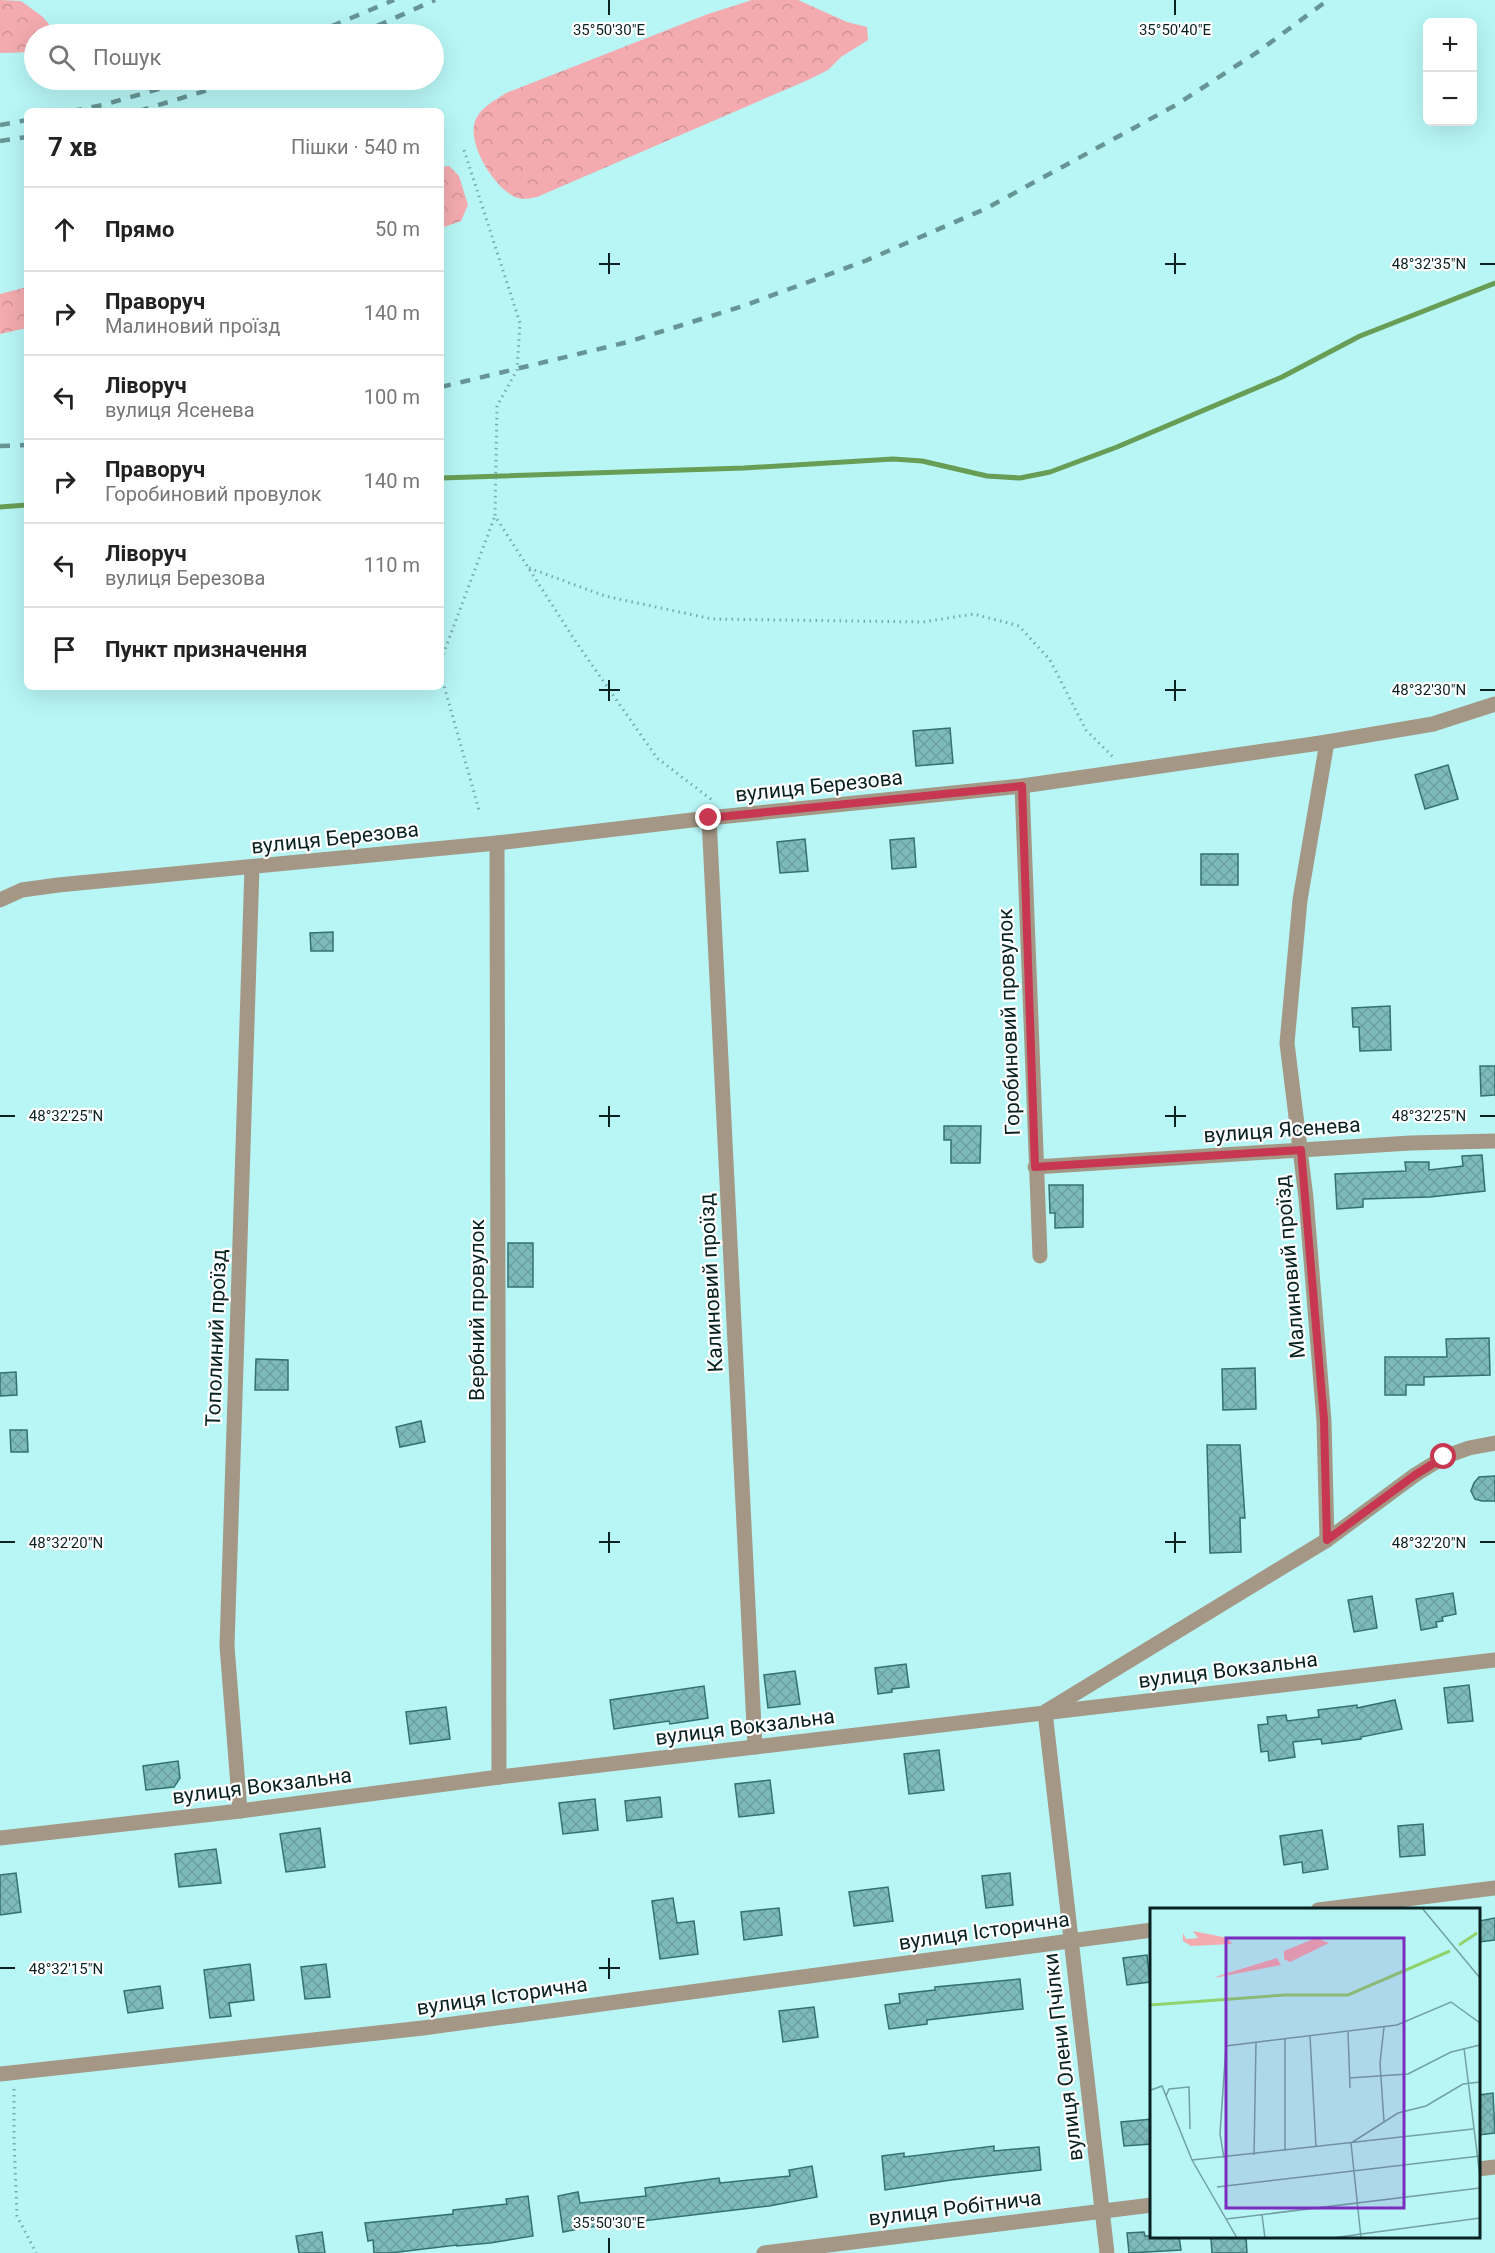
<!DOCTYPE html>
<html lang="uk">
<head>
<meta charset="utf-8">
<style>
  body { margin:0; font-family:Roboto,sans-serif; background:#f6f6f6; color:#222 }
  .controls { position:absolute; right:18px; top:18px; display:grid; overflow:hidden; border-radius:9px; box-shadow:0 6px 24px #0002 }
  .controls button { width:54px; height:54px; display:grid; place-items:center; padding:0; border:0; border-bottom:2px solid #e0e0e0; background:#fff; color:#222; font:30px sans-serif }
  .stop { position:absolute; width:18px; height:18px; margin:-14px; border:4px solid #c73750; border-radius:50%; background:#fff }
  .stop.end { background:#c73750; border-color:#fff; box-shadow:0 2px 6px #0008 }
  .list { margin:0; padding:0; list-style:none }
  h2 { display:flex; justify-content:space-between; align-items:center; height:78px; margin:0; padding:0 24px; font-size:26px }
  h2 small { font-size:20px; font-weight:400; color:#767676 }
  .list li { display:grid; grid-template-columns:39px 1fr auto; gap:18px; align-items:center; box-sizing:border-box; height:84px; padding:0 24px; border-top:2px solid #e0e0e0 }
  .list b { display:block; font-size:22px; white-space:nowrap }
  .list p { margin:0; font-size:20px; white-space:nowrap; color:#767676 }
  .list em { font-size:20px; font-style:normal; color:#767676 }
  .icon { flex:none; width:33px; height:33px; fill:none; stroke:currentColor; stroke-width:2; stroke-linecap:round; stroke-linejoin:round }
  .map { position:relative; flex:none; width:1495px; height:2253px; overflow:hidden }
  .search { position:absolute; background:#fff; box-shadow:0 6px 24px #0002; left:24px; top:24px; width:420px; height:66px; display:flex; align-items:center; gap:15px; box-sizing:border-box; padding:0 21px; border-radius:33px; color:#767676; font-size:22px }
  .panel { position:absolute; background:#fff; box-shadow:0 6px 24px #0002; left:24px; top:108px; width:420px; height:582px; border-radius:9px }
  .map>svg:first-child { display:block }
  .forest { fill:url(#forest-crowns) }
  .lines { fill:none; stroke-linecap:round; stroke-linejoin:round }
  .stream { stroke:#689d56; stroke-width:5 }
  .building { fill:url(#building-cross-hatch); stroke:#347171; stroke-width:1.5 }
  .path { stroke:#78a9a9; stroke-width:3; stroke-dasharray:1.5 4.5; stroke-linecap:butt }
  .minor { stroke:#a49786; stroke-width:15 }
  .rail { stroke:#679595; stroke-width:4.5; stroke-dasharray:10 10; stroke-linecap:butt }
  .route { stroke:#c73750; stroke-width:8 }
  .ticks { fill:none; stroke:#082222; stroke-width:2 }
  .labels { text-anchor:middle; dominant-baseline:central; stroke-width:4.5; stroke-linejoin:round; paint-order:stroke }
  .street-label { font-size:21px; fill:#082222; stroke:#fff }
  .inset-river { fill:none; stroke:#91d26d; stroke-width:3 }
  .inset-road { fill:none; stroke:#71a1a1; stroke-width:1.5 }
  .view { fill:#7b2cbf; fill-opacity:0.15; stroke:#7b2cbf; stroke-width:3 }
  .inset-edge { fill:none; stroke:#082222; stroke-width:3 }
  .ticks-label { font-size:15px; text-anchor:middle; fill:#082222; stroke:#fff; stroke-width:4.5; stroke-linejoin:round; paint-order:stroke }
</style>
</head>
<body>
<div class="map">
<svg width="1495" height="2253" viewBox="0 0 1495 2253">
  <defs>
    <pattern id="forest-crowns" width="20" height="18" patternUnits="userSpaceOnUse" patternTransform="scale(1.5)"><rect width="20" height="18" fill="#f3abaf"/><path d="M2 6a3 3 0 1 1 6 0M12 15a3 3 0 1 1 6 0" fill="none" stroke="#cf9396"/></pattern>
    <pattern id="building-cross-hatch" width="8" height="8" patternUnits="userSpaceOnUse" patternTransform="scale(1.5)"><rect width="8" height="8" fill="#7dbbba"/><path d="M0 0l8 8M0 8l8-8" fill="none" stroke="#6ba0a0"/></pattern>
  </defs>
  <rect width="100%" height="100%" fill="#b7f6f5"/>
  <g class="forest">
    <polygon points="0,0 21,1 43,17 57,34 34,34 34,52 0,53"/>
    <path d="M752,0H798L847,22L867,27L868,40L841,57L828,70L808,80L537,197C532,198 524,200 518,198C495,191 463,139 477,117C483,106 496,100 506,93L708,14Z"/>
    <polygon points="449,166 459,176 468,205 461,221 441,228 441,167"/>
    <polygon points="27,287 27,328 0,334 0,294"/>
  </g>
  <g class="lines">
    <g class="stream">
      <polyline points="441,478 744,468 893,459 922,461 987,476 1020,478 1050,472 1117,447 1282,377 1360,336 1495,283"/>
      <polyline points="0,507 27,505"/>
    </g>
  </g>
  <g class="building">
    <polygon points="950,728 953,763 916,766 913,731"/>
    <polygon points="1448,765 1458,799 1425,809 1415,775"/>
    <polygon points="914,838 916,867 892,869 890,840"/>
    <polygon points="805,839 808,871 780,873 777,842"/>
    <rect x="1201" y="854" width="37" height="31"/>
    <polygon points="333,932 333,951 311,951 310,933"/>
    <polygon points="1390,1006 1391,1050 1360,1051 1359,1027 1353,1027 1352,1008"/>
    <polygon points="1480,1066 1495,1066 1495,1095 1481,1096"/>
    <polygon points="944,1126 981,1126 980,1163 951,1163 951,1140 944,1140"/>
    <polygon points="1482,1155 1485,1191 1430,1197 1363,1199 1363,1207 1337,1209 1335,1174 1406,1171 1405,1162 1429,1162 1429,1170 1463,1166 1462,1156"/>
    <polygon points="1049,1185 1083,1185 1083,1227 1055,1228 1055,1213 1050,1213"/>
    <rect x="508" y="1243" width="25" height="44"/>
    <polygon points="1489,1338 1490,1375 1424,1377 1424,1385 1406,1385 1406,1395 1385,1395 1385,1357 1447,1357 1446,1339"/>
    <polygon points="256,1359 288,1360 288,1390 255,1390"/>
    <polygon points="1255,1368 1256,1409 1223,1410 1222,1369"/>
    <polygon points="16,1372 17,1395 0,1396 0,1373"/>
    <polygon points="421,1421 425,1442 400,1447 396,1427"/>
    <polygon points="10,1430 27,1430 28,1452 11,1452"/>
    <polygon points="1207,1445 1240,1445 1245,1518 1240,1518 1241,1552 1210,1553"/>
    <polygon points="1495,1476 1495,1501 1482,1501 1475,1499 1471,1491 1474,1483 1479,1477"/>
    <polygon points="1453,1593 1456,1614 1442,1617 1443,1621 1436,1622 1437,1627 1421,1630 1416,1599"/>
    <polygon points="1372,1596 1377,1628 1354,1632 1348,1600"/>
    <polygon points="906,1664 909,1687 892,1689 892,1692 878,1694 875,1668"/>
    <polygon points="795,1671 800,1704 768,1708 764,1675"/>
    <polygon points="1469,1685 1473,1721 1448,1723 1444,1688"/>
    <polygon points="704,1686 708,1718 670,1724 669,1721 614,1729 610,1700"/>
    <polygon points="1395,1700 1402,1729 1361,1737 1361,1739 1322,1744 1321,1739 1293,1742 1295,1757 1269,1761 1268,1751 1261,1752 1258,1725 1268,1724 1267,1717 1286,1715 1287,1721 1319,1717 1318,1710 1357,1705 1357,1708"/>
    <polygon points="446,1707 450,1739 410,1744 406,1712"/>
    <polygon points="939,1750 944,1790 909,1794 904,1754"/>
    <polygon points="178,1761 180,1778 174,1787 146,1790 143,1766"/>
    <polygon points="770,1780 774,1813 739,1817 735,1784"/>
    <polygon points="660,1797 662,1817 627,1821 625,1801"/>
    <polygon points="595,1799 598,1830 563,1834 559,1803"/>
    <polygon points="1423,1824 1425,1855 1400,1857 1398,1826"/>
    <polygon points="320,1828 325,1867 286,1872 280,1834"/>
    <polygon points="1322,1830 1328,1869 1303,1873 1302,1862 1284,1865 1280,1836"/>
    <polygon points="216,1849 221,1883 179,1887 175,1854"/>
    <polygon points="16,1873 21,1912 0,1915 0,1875"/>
    <polygon points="1010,1873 1013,1905 986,1908 982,1876"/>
    <polygon points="888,1887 893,1921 854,1926 849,1892"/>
    <polygon points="673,1898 677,1923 694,1921 698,1954 660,1959 652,1901"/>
    <polygon points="779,1908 782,1935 744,1940 741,1912"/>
    <polygon points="1495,1918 1495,1940 1479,1942 1479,1921"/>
    <polygon points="1147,1955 1150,1982 1127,1985 1123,1958"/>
    <polygon points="250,1964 254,2000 229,2003 231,2016 210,2018 204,1970"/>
    <polygon points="326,1964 330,1997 305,1999 301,1967"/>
    <polygon points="1020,1979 1023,2009 927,2020 927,2024 889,2029 885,2005 900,2003 899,1994 935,1990 935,1987"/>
    <polygon points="160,1986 163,2008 128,2013 124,1991"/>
    <polygon points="814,2007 818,2037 783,2042 779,2011"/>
    <polygon points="1493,2093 1495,2133 1479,2135 1479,2095"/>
    <polygon points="1152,2119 1152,2144 1124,2146 1121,2122"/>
    <polygon points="994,2146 994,2151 1039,2147 1041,2170 951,2180 885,2190 882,2156 904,2153 904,2157"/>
    <polygon points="812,2166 817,2197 769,2206 583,2228 563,2232 558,2196 578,2192 580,2203 646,2196 645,2188 719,2178 720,2183 790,2176 789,2170"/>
    <polygon points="528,2196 533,2236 490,2243 457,2246 457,2245 390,2253 374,2253 373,2240 368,2241 365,2223 453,2214 453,2210 507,2204 506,2199"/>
    <polygon points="322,2232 325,2253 299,2253 296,2236"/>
    <polygon points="1144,2232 1145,2236 1179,2236 1181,2250 1129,2253 1127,2233"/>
    <polygon points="1223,2236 1246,2236 1247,2253 1212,2253 1211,2239"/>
  </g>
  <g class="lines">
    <g class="path">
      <polyline points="464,150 520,323 517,370 497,406 495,516 576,642 657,758 712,800"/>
      <polyline points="529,568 605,596 712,619 923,622 974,614 1019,626 1050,660 1086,730 1113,757"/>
      <polyline points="441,660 495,516"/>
      <polyline points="441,675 479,810"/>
      <polyline points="14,2089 14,2139 17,2216 36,2253"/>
    </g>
    <g class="minor">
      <polyline points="1022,786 1040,1256"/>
      <polyline points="709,818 755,1747"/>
      <polyline points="497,843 499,1777"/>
      <polyline points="0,900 22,890 58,885 497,843 709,818 1022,786 1327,742 1433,724 1495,704"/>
      <polyline points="1035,1167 1410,1143 1495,1141"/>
      <polyline points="1327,1540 1324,1421 1306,1198 1287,1043 1300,900 1327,742"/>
      <polyline points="240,1811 227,1646 252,867"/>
      <polyline points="0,1838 240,1811 499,1777 1495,1660"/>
      <polyline points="1318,1910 1495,1888"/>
      <polyline points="0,2074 423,2028 1152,1930"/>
      <polyline points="1478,2169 1495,2167"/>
      <polyline points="764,2253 1152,2205"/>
      <polyline points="1107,2253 1045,1712 1327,1540 1415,1475 1444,1457 1469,1448 1495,1443"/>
    </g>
    <g class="rail">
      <polyline points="313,34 394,0"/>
      <polyline points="359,34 435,0"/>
      <polyline points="72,111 103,105 190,80"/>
      <polyline points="139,111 241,80"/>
      <polyline points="0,125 27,120"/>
      <polyline points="0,141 27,137"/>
      <polyline points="441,387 628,342 746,305 865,261 985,209 1176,105 1259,51 1328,0"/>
      <polyline points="0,446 27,445"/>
    </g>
  </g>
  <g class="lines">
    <polyline class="route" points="709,818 1022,786 1035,1167 1301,1150 1324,1420 1327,1540 1415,1475 1444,1457"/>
  </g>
  <path class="ticks" d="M609,0V15M1175,0V15M609,253V274M1175,253V274M599,264H620M1165,264H1186M1480,264H1495M609,680V701M1175,680V701M599,690H620M1165,690H1186M1480,690H1495M609,1106V1127M1175,1106V1127M0,1116H15M599,1116H620M1165,1116H1186M1480,1116H1495M609,1532V1553M1175,1532V1553M0,1542H15M599,1542H620M1165,1542H1186M1480,1542H1495M609,1958V1979M0,1968H15M599,1968H620M609,2238V2253"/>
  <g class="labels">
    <g class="street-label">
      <text transform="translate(819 786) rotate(-6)">вулиця Березова</text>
      <text transform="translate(335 838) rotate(-6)">вулиця Березова</text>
      <text transform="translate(1009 1022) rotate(-92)">Горобиновий провулок</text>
      <text transform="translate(1282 1130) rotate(-4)">вулиця Ясенева</text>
      <text transform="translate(1290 1267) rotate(-95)">Малиновий проїзд</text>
      <text transform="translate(711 1283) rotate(-93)">Калиновий проїзд</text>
      <text transform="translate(477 1310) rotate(-90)">Вербний провулок</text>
      <text transform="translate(216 1338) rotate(-88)">Тополиний проїзд</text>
      <text transform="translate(1228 1670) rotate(-7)">вулиця Вокзальна</text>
      <text transform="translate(745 1727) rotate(-7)">вулиця Вокзальна</text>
      <text transform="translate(262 1786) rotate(-7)">вулиця Вокзальна</text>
      <text transform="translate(984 1931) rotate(-8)">вулиця Історична</text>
      <text transform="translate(502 1996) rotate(-8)">вулиця Історична</text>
      <text transform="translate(1063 2057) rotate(-97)">вулиця Олени Пчілки</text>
      <text transform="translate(955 2208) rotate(-7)">вулиця Робітнича</text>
    </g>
  </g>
  <g transform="translate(1150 1908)">
    <rect width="330" height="330" fill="#b7f6f5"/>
    <path d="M43,23L78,30L82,36L41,38L33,33V25L36,31L48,30ZM166,30L179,35L140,54L134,51V43ZM127,50L131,57L64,70L68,68Z" fill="#f3abaf"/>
    <path class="inset-river" d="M309,37L327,25M0,97L135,87H198L300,43"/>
    <path class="inset-road" d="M272,0L330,70M198,124L200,180M160,128L166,239M135,131V243M314,140L330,269M199,170L258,166L301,144L330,137M1,182L12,178L42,252L87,330M16,188L19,181L39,179L40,221M234,214L230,155L234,119M104,247L106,134M74,250L70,226L76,138L247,117L301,94L330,115M42,252L323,221M67,279L330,248M112,307L115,330M76,311L330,280M182,330L330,310M211,330L201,235L248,205L276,198L313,176L330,174"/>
    <path class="view" d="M76,30H254V300H76Z"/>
    <rect width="330" height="330" class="inset-edge"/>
  </g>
  <g class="ticks-label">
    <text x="609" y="35">35°50'30"E</text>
    <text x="1175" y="35">35°50'40"E</text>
    <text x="1429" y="269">48°32'35"N</text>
    <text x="1429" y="695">48°32'30"N</text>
    <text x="66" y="1121">48°32'25"N</text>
    <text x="1429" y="1121">48°32'25"N</text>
    <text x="66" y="1548">48°32'20"N</text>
    <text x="1429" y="1548">48°32'20"N</text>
    <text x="66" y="1974">48°32'15"N</text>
    <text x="609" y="2228">35°50'30"E</text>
  </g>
</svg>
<div class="controls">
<button>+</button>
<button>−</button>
</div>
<div class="stop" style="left:1444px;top:1457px"></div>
<div class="stop end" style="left:709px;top:818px"></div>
<div class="search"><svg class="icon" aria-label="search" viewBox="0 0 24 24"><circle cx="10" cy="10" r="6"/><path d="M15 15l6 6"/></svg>Пошук</div>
<section class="panel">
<h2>7 хв<small>Пішки · 540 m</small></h2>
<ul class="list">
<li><svg class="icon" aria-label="ahead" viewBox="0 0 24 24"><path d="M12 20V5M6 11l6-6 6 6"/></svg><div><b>Прямо</b></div><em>50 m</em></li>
<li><svg class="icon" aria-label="right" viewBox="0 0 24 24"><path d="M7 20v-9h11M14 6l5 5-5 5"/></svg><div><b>Праворуч</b><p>Малиновий проїзд</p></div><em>140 m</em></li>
<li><svg class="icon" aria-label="left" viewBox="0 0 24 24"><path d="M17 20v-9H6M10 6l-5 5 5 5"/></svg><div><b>Ліворуч</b><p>вулиця Ясенева</p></div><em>100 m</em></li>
<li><svg class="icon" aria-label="right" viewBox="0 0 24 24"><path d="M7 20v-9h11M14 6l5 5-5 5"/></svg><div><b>Праворуч</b><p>Горобиновий провулок</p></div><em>140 m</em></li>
<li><svg class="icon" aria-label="left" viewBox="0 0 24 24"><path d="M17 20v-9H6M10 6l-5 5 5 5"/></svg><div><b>Ліворуч</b><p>вулиця Березова</p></div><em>110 m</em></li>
<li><svg class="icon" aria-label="arrive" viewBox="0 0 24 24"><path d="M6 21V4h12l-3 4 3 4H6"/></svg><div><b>Пункт призначення</b></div></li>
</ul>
</section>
</div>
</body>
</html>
